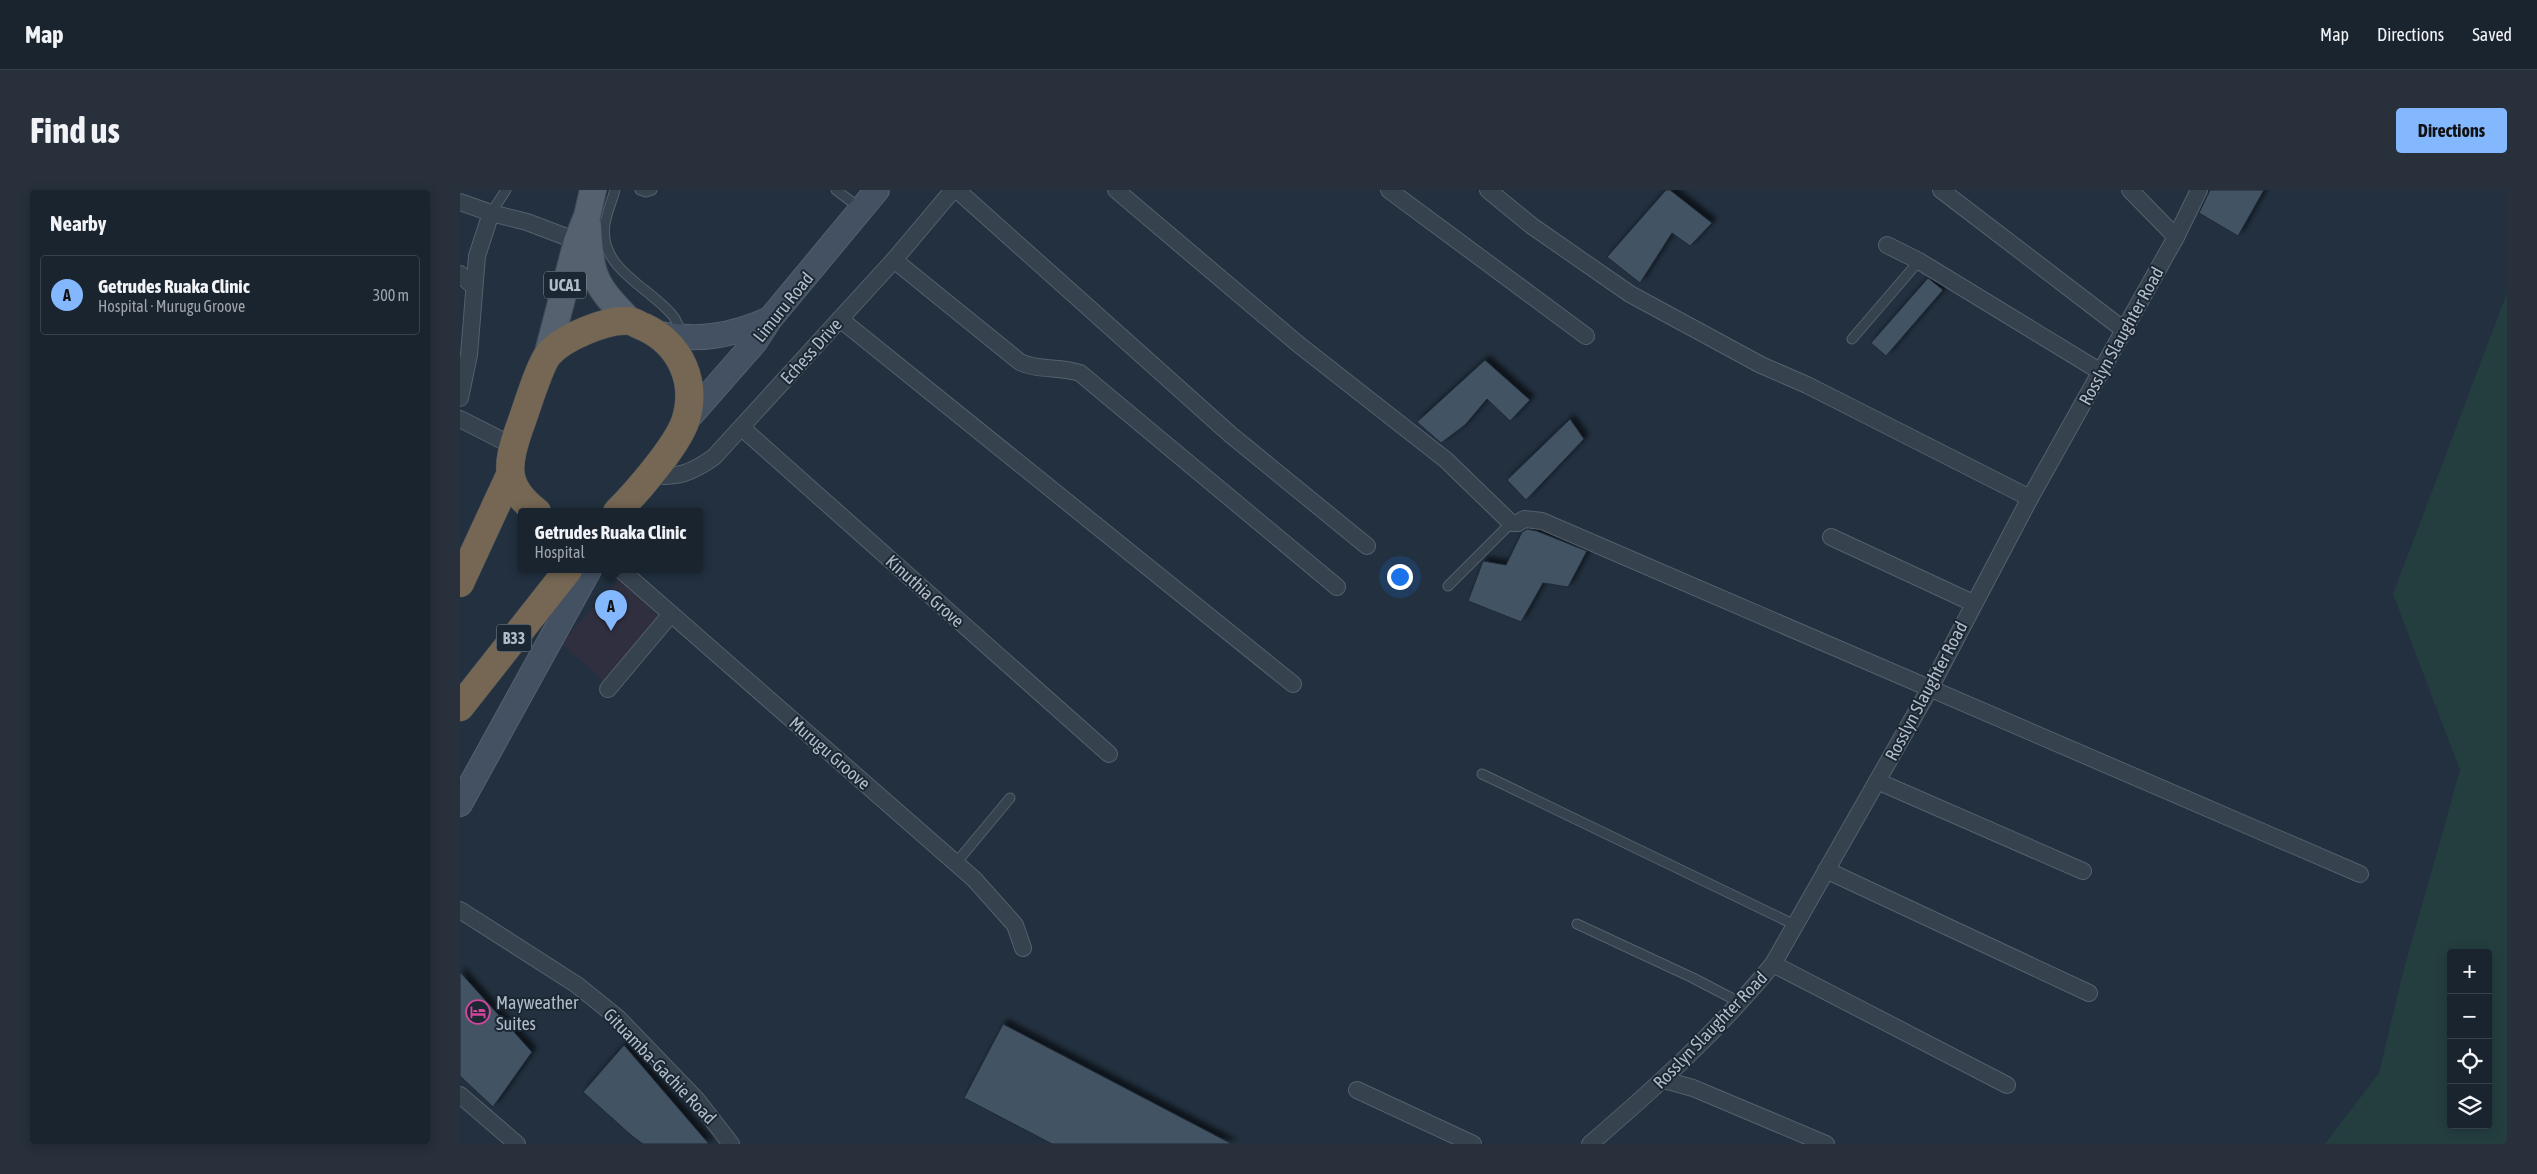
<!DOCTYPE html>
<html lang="en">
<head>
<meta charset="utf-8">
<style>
  body { margin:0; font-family:"Asap Condensed",sans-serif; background:#27303b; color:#f1f3f6 }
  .controls { position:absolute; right:15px; bottom:15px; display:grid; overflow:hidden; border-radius:5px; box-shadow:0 2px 12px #0003 }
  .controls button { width:45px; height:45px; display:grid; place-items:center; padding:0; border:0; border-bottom:1px solid #38414b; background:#1a242f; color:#f1f3f6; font:25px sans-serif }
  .you { position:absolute; left:939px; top:386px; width:18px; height:18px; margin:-12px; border:4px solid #fff; border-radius:50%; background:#1a73e8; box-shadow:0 0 0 8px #1a73e833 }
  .badge { display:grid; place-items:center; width:32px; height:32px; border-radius:50%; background:#84b8fe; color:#111; font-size:16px; font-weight:700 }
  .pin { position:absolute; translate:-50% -41px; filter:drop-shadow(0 1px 2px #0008) }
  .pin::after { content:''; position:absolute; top:26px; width:18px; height:15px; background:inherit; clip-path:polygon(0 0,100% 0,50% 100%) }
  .popup { position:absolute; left:58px; top:318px; width:185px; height:65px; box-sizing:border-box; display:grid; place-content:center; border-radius:5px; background:#1a242f; filter:drop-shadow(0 1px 4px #0005); font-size:16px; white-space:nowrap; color:#9fa4aa }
  .popup b { font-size:19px; color:#f1f3f6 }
  .popup::after { content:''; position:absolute; left:50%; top:100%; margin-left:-10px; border:10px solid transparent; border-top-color:#1a242f }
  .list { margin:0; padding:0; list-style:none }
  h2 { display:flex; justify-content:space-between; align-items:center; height:65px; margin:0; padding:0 20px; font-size:21px }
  h2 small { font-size:16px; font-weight:400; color:#9fa4aa }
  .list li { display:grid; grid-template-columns:32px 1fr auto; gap:15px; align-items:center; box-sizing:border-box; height:80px; margin:0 10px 10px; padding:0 10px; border:1px solid #38414b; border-radius:5px }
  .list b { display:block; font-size:19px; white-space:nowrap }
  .list p { margin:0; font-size:16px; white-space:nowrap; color:#9fa4aa }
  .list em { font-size:16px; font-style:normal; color:#9fa4aa }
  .icon { flex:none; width:28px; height:28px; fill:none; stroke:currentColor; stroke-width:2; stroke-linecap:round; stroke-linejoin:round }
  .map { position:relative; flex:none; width:2047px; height:954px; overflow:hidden; border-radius:5px }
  header { display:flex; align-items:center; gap:30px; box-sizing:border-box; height:70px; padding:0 25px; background:#1a242f; border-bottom:1px solid #38414b }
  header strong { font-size:24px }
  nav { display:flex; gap:28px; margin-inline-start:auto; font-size:18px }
  .intro { display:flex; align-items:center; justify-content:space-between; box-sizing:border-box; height:120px; padding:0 30px }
  h1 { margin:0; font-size:35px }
  .button { padding:12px 22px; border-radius:5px; background:#84b8fe; color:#111; font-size:18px; font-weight:700 }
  main { display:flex; gap:30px; padding:0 30px }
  aside { flex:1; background:#1a242f; border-radius:5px; box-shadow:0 2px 12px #0003 }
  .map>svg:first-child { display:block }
  .medical { fill:#302f3f }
  .green { fill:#243e40; fill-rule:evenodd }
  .building { fill:#435263; stroke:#1e2936; filter:url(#shadow) }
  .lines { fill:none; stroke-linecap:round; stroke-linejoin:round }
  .lane-casing { stroke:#55606d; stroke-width:11 }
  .street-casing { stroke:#55606d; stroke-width:18 }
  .secondary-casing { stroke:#55606d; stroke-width:26 }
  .primary-casing { stroke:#404b58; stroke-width:28 }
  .highway-casing { stroke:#424d5a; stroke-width:29 }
  .lane { stroke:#37424f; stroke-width:9 }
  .street { stroke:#37424f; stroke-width:16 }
  .secondary { stroke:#445162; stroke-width:24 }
  .primary { stroke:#55616f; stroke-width:26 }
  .highway { stroke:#756753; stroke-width:28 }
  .labels { text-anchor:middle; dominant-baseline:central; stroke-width:4; stroke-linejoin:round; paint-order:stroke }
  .shield { fill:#1c2734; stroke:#86909d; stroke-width:1 }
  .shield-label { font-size:16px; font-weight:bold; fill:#b3bdca }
  .street-label { font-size:18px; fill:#b3bdca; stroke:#1c2734 }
  .poi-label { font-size:18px; fill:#b3bdca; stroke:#1c2734; text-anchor:start }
</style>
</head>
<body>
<header>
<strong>Map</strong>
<nav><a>Map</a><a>Directions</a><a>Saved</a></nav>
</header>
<div class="intro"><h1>Find us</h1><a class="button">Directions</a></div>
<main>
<aside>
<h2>Nearby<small></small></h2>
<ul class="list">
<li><span class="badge">A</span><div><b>Getrudes Ruaka Clinic</b><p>Hospital · Murugu Groove</p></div><em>300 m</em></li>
</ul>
</aside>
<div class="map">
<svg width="2047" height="954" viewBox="0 0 2047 954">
  <defs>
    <filter id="shadow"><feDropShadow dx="4.5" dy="-4.5" stdDeviation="2.5" flood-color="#0009"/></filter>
  </defs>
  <rect width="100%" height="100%" fill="#22303f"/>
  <polygon class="medical" points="160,388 201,429 147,494 101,453"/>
  <path class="green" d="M2047,103V954H1865L1919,883L1942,786L2000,580L1933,404ZM1991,763H2028V935H1991Z"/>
  <g class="building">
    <polygon points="1206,0 1210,0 1252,33 1230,56 1212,43 1180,93 1147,67"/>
    <polygon points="1750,0 1804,0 1778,46 1739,23"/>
    <polygon points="1468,88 1483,100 1426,166 1411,153"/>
    <polygon points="1025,170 1070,210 1050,231 1027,209 1005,235 981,253 957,232"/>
    <polygon points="1110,229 1124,249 1066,310 1047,290"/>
    <polygon points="1067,339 1077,341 1127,361 1108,397 1083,393 1061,432 1008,411 1023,371 1046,375 1062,342"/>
    <polygon points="0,782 72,862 33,917 0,886"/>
    <polygon points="543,834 772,954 592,954 504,908"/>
    <polygon points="164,855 249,954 183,954 172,946 123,902"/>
  </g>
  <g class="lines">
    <g class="lane-casing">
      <g id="lane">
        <path d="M155,0C152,11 147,22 145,34C138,79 190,97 213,126C217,131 219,138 222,143"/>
        <polyline points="180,0 186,2 192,0"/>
        <polyline points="376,0 400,18"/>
        <polyline points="31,23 46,0"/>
        <polyline points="1392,149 1459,71"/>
        <polyline points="988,396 1051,333"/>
        <polyline points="1022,584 1335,735"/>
        <polyline points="496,673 550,608"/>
        <polyline points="1117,734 1233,788 1281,813"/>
      </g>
    </g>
    <g class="street-casing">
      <g id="street">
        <polyline points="497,0 771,245 907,356"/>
        <polyline points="656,0 838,154 986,270 1051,333 1058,333 1064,329 1082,331 1900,684"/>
        <polyline points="929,0 1126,146"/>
        <polyline points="1028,0 1072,36 1170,104 1301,175 1347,195 1570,308"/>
        <polyline points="1481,0 1664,140"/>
        <polyline points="1670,0 1716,47"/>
        <polyline points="0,12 31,23"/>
        <polyline points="1427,55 1459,71 1641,182"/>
        <path d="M434,70L560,172C578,181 601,176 620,183L877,397"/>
        <polyline points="0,84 13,96"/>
        <polyline points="380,129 833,494"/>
        <polyline points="0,208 9,165 17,66 31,23 67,32 117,51"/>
        <polyline points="0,229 53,256"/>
        <polyline points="282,238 649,564"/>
        <path d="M189,284C215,290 233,282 254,267L434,70L493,0"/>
        <polyline points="1371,347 1513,413"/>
        <polyline points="161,380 514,689 555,735 563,758"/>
        <polyline points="148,499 211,424"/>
        <polyline points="1417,591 1623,681"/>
        <polyline points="1366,680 1629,803"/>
        <polyline points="0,720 117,795 158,828 237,910 271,954"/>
        <polyline points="1313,774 1547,895"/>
        <polyline points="1204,890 1233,898 1366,954"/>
        <polyline points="897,900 1013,954"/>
        <polyline points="0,905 57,954"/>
        <path d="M1130,954C1195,898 1258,841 1313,774L1469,500L1570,308L1716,47L1739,0"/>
      </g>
    </g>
    <g class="secondary-casing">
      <g id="secondary">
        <path d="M196,143C238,152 271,146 310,129"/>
        <polyline points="225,232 295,152 310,129 417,0"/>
        <polyline points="0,614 129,380"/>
      </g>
    </g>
    <g class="primary-casing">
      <g id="primary">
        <path d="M128,36C131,88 134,94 170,131"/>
        <polyline points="87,166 117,51 127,26 133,0"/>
      </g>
    </g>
    <g class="highway-casing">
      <g id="highway">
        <path d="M77,322C44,297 46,276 59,239C65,224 79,176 88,165C102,148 148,128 170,131C175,132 180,136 184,137C221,154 238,193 225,232C216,257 176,303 157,322"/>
        <polyline points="0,393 50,285"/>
        <polyline points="0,517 108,380"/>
      </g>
    </g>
    <use href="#lane" class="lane"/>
    <use href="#street" class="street"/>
    <use href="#secondary" class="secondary"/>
    <use href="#primary" class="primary"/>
    <use href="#highway" class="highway"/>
  </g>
  <defs>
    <g id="hotel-ring" transform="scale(1.25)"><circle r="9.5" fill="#1c2734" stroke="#d1479c" stroke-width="1.5"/><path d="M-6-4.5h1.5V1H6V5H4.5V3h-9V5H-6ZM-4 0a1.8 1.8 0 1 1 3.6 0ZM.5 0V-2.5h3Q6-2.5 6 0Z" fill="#d1479c"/></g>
  </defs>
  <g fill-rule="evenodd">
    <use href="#hotel-ring" x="18" y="822"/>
  </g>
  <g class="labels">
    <g class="shield">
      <rect x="84" y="81.5" width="42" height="27" rx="4"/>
      <rect x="36.5" y="434.5" width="35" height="27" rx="4"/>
    </g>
    <g class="shield-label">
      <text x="105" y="95">UCA1</text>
      <text x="54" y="448">B33</text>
    </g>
    <g class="street-label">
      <text transform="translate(323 117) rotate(-51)">Limuru Road</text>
      <text transform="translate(1661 146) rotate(-61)">Rosslyn Slaughter Road</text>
      <text transform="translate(351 161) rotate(-48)">Echess Drive</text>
      <text transform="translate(465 401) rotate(42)">Kinuthia Grove</text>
      <text transform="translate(1466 501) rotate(-62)">Rosslyn Slaughter Road</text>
      <text transform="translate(370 563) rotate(41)">Murugu Groove</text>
      <text transform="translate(1250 840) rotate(-46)">Rosslyn Slaughter Road</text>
      <text transform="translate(200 876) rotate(46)">Gituamba-Gachie Road</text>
    </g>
    <g class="poi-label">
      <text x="36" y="812">Mayweather<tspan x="36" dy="21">Suites</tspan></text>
    </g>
  </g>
</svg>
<div class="controls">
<button>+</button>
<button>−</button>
<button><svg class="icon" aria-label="locate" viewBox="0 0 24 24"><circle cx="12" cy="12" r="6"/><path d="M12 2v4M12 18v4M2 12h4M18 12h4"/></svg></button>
<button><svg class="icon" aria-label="layers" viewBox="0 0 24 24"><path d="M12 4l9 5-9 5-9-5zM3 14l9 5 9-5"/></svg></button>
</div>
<div class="you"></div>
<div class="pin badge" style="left:151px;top:441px">A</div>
<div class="popup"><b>Getrudes Ruaka Clinic</b>Hospital</div>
</div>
</main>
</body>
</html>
